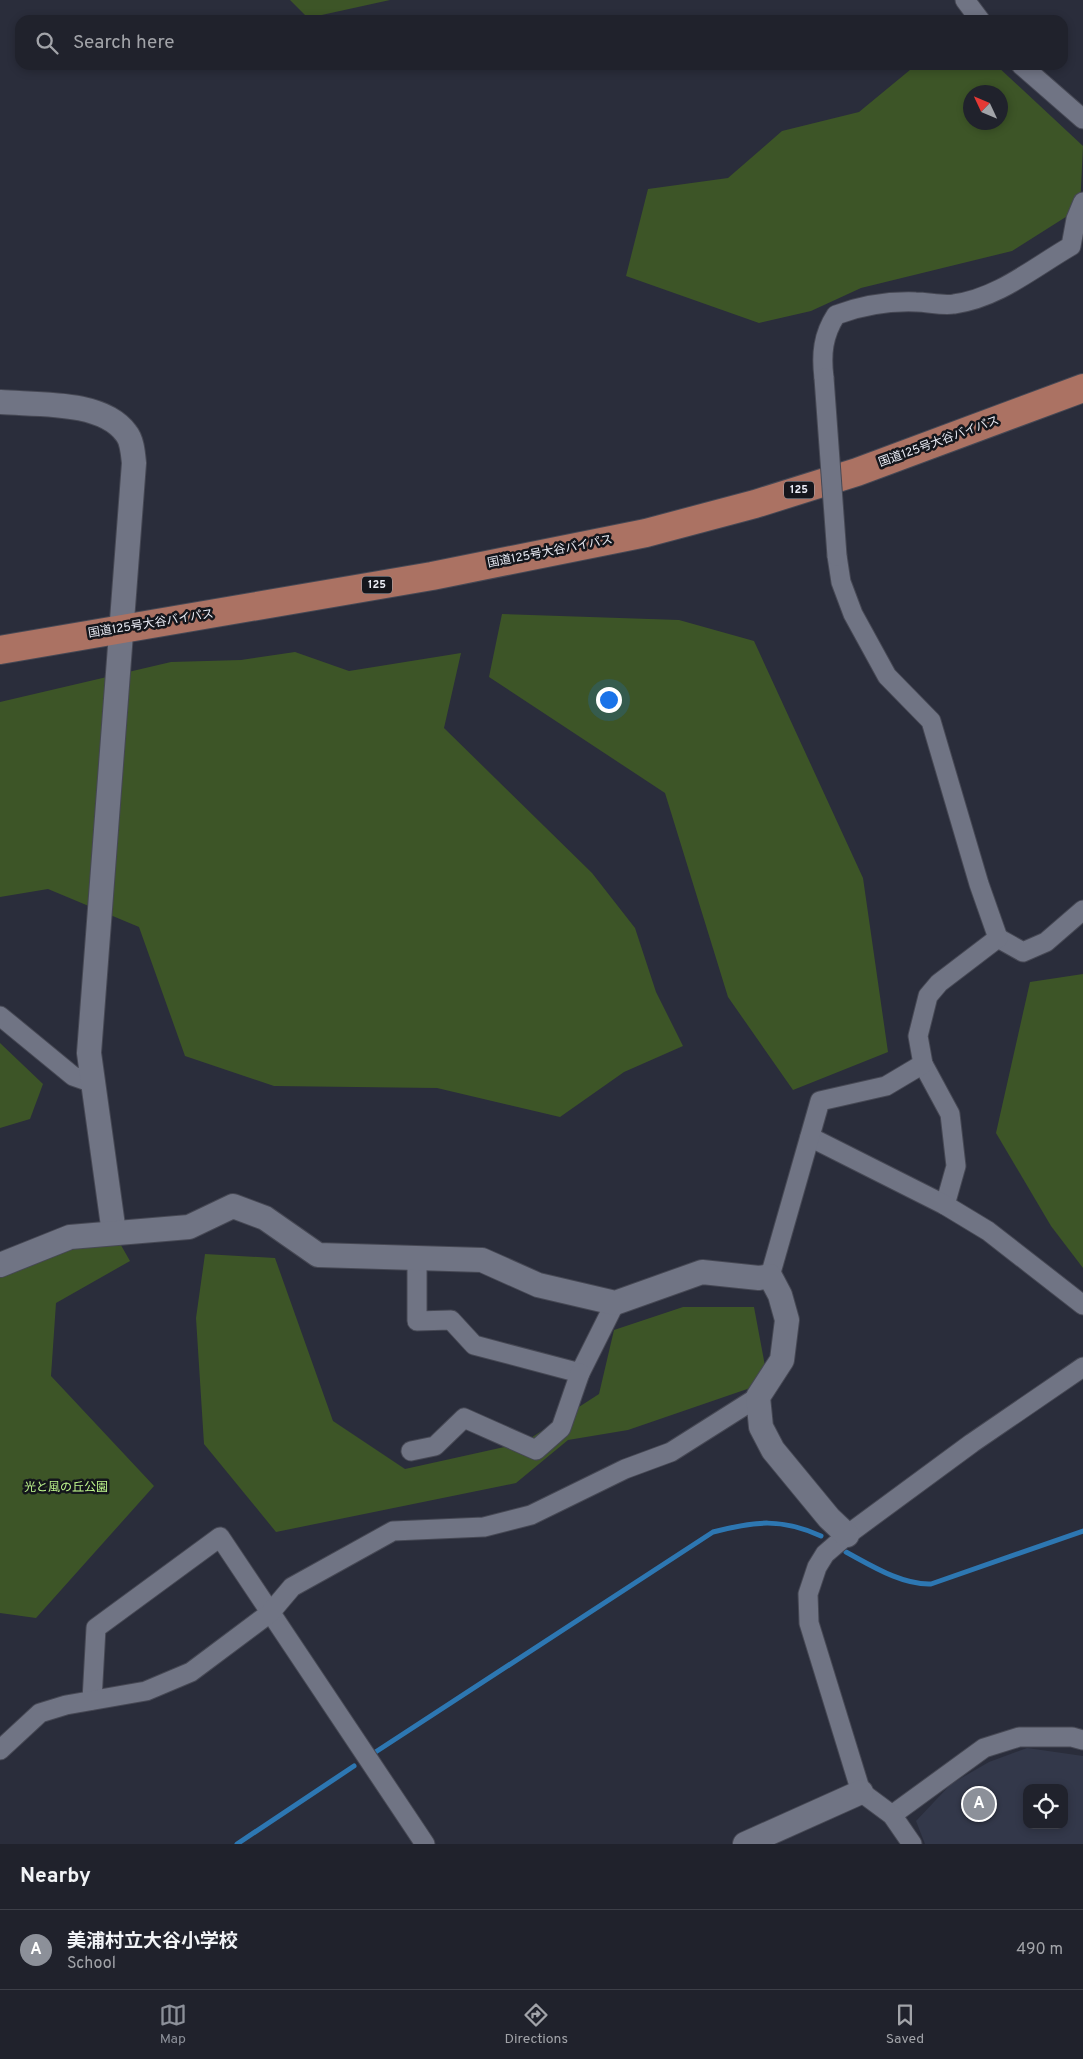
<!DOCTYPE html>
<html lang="en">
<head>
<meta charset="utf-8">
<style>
  body { margin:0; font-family:Overpass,"Noto Sans JP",sans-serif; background:#282a34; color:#f1f3f6 }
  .controls { position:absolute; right:15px; bottom:15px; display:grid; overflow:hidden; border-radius:10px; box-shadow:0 2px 8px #0003 }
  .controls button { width:45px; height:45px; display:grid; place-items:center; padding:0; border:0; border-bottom:1px solid #3d3f48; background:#20222c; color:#f1f3f6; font:25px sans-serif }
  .compass { position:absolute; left:963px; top:85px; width:45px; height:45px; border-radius:50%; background:#20222c; box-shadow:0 2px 8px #0003; rotate:314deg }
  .you { position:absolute; left:608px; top:699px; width:18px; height:18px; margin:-12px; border:4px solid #fff; border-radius:50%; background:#1a73e8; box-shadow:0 0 0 8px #1a73e833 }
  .badge { display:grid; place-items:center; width:32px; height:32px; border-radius:50%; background:#8c9099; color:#fff; font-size:16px; font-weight:700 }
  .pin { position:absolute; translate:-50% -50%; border:2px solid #fff; box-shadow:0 1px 5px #0006 }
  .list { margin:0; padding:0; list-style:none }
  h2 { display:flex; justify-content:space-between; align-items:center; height:65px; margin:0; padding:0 20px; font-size:21px }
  h2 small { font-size:16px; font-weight:400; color:#a2a4a9 }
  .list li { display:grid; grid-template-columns:32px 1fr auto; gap:15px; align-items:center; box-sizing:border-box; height:80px; padding:0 20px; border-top:1px solid #3d3f48 }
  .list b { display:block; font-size:19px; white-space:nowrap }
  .list p { margin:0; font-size:16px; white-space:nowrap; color:#a2a4a9 }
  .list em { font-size:16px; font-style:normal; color:#a2a4a9 }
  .icon { flex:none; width:28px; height:28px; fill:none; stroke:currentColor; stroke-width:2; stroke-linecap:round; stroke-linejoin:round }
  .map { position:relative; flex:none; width:1083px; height:1844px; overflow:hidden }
  .search { position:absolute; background:#20222c; box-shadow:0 2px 8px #0003; left:15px; right:15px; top:15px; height:55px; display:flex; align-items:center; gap:12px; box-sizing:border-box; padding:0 18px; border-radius:15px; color:#a2a4a9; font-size:19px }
  .sheet { height:145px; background:#20222c }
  nav { display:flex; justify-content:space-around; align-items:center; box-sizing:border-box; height:70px; border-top:1px solid #3d3f48; background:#20222c; font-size:14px; color:#a2a4a9 }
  nav a { display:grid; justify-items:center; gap:2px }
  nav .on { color:#8c9099 }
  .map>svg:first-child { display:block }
  .built { fill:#33384a; fill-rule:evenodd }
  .green { fill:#3d5527; fill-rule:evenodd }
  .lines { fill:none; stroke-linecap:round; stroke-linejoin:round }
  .stream { stroke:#2d77b2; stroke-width:5 }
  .minor-casing { stroke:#464854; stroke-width:21 }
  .tertiary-casing { stroke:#464854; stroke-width:26 }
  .trunk-casing { stroke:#464854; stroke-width:30 }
  .minor { stroke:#707484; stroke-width:19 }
  .tertiary { stroke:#707484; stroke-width:24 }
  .trunk { stroke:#ab7263; stroke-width:28 }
  .minor-bridge-casing { stroke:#464854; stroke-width:21; stroke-linecap:butt }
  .minor-bridge { stroke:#707484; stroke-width:19 }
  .labels { text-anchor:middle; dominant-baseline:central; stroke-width:5; stroke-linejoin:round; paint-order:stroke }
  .shield { fill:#14161c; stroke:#a9abb3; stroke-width:1 }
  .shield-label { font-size:11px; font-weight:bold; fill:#e9ebf4 }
  .street-label { font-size:12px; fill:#e9ebf4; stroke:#14161c }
  .park-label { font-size:12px; fill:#c0f88e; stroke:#14161c }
</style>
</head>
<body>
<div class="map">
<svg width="1083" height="1844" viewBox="0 0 1083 1844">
  <rect width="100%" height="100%" fill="#2a2d3b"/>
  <path class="built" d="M1027,1748L1083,1756V1844H925L916,1821L951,1784L989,1762ZM1027,1788H1064V1825H1027Z"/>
  <g class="green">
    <polygon points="290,0 390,0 308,18"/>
    <path d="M916,65H996L1083,146L1080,208L1012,251L861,288L811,311L759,323L626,276L648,189L728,178L782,131L859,112ZM970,92H1000V122H970Z"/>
    <polygon points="502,614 679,620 754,641 863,878 888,1052 793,1090 728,997 665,793 489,677"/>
    <polygon points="295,652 349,671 461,653 444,728 592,873 635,928 656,992 683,1046 624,1072 560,1117 437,1088 274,1086 185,1056 139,927 48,889 0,897 0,702 171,662 241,660"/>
    <polygon points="1083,974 1083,1268 1051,1226 996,1133 1030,982"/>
    <polygon points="0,1043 43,1084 30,1119 0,1128"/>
    <polygon points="114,1233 130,1261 56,1303 51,1376 154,1486 36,1618 0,1613 0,1265"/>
    <polygon points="205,1254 275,1258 333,1421 405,1469 523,1443 599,1394 614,1330 683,1307 754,1307 768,1382 628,1430 568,1440 516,1483 276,1532 204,1444 196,1318"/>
  </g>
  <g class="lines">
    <g class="stream">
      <path d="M846,1552C872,1566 902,1585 931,1584L1083,1531"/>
      <path d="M374,1753L713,1532C755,1521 781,1518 821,1536"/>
      <polyline points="237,1844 354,1766"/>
    </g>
    <g class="minor-casing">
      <g id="minor">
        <polyline points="965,0 980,20"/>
        <polyline points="1021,65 1083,119"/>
        <path d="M824,378C821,354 823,335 836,315C863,305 888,301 916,302C928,302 942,306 954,304C998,298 1033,268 1071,246L1076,219L1083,202"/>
        <polyline points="998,938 1023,952 1046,942 1083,910"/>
        <polyline points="0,1016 73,1076 93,1083"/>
        <polyline points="923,1064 950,1114 956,1166 945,1205"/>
        <polyline points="810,1137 945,1205 988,1231 1083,1305"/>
        <polyline points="417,1258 417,1321 451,1320 474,1345 580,1373 615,1303"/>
        <polyline points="770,1276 820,1101 886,1086 923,1064 918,1036 928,996 939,983 998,938 979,884 931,721 887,676 853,614 841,582 837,556"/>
        <polyline points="411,1451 435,1446 464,1418 536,1450 561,1428 580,1373"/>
        <polyline points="92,1700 96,1628 220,1537 425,1844"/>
        <polyline points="0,1750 40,1713 66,1705 146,1691 191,1672 270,1613 292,1587 393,1531 484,1527 531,1515 625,1469 671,1452 758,1397"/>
        <polyline points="892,1815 984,1748 1019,1737 1072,1737 1083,1740"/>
        <polyline points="912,1844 892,1815 861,1792 809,1623 808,1594 817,1567 825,1554 847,1535 972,1443 1083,1367"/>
      </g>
    </g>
    <g class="tertiary-casing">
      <g id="tertiary">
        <path d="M0,402C36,405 102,400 126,433C132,440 133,453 134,463L89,1053L114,1233"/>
        <polyline points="0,1265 70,1237 189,1227 233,1206 265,1218 318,1255 482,1260 538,1285 615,1303 702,1272 759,1278 770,1276 780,1295 787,1320 782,1360 758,1397 761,1427 773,1450 829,1518 847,1535"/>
        <polyline points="745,1844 861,1792"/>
      </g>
    </g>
    <g class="trunk-casing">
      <polyline id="trunk" points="0,650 432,576 646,533 755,504 857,472 1083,388"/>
    </g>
    <use href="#minor" class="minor"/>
    <use href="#tertiary" class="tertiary"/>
    <use href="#trunk" class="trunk"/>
    <g class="minor-bridge-casing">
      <polyline id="minor-bridge" points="824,378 837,556"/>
    </g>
    <use href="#minor-bridge" class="minor-bridge"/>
  </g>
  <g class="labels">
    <g class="shield">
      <rect x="784" y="481.5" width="30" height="17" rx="4"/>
      <rect x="362" y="576.5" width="30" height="17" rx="4"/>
    </g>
    <g class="shield-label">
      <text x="799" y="490">125</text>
      <text x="377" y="585">125</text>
    </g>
    <g class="street-label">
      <text transform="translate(939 442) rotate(-20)">国道125号大谷バイパス</text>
      <text transform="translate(550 552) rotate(-11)">国道125号大谷バイパス</text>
      <text transform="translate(151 624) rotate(-9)">国道125号大谷バイパス</text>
    </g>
    <g class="park-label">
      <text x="66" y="1488">光と風の丘公園</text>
    </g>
  </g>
</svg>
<div class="controls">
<button><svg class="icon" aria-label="locate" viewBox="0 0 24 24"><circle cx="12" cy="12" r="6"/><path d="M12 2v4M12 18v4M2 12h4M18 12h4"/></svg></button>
</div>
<svg class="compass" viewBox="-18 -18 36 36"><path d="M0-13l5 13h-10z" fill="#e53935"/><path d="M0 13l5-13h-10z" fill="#a2a4a9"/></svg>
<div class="you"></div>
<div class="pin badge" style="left:979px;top:1804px">A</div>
<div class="search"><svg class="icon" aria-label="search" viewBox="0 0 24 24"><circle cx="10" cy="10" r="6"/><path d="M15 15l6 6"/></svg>Search here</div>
</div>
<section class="sheet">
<h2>Nearby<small></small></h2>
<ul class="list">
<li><span class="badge">A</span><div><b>美浦村立大谷小学校</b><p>School</p></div><em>490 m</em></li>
</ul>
</section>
<nav>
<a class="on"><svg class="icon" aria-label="map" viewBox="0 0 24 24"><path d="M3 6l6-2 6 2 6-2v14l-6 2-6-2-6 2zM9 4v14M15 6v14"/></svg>Map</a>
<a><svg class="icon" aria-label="directions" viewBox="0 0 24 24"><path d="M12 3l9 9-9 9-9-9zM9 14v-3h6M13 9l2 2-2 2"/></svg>Directions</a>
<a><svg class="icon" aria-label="saved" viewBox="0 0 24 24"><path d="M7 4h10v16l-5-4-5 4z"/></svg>Saved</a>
</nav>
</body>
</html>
